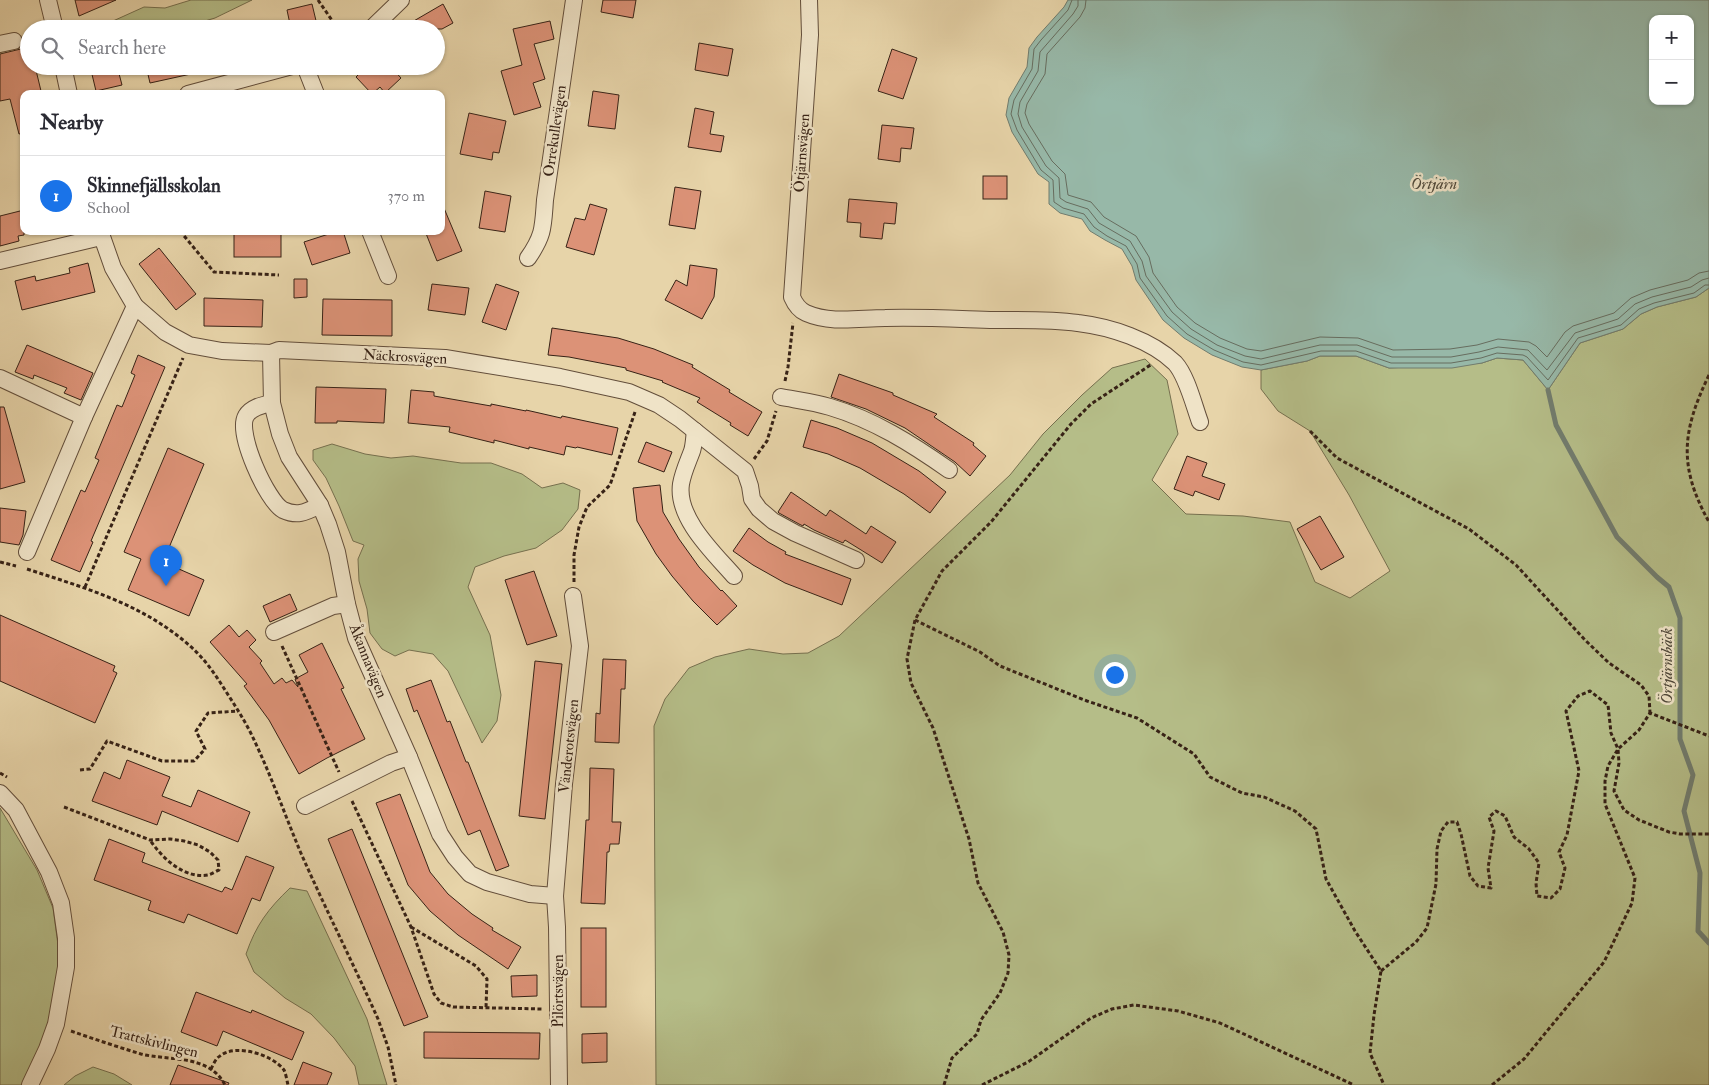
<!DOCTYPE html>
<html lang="en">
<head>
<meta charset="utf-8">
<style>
  body { margin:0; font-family:"IM FELL Double Pica",serif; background:#f7f7f7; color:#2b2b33 }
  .controls { position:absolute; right:15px; top:15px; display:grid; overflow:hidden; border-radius:10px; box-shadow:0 1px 4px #0004 }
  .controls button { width:45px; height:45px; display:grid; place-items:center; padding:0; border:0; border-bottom:1px solid #e1e1e2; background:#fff; color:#2b2b33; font:25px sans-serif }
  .you { position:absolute; left:1114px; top:674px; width:18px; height:18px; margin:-12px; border:4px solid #fff; border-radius:50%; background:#1a73e8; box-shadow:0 0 0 8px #1a73e833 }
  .badge { display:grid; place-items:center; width:32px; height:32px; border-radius:50%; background:#1a73e8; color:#fff; font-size:16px; font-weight:700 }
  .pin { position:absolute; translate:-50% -41px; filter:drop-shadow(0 1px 2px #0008) }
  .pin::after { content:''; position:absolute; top:26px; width:18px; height:15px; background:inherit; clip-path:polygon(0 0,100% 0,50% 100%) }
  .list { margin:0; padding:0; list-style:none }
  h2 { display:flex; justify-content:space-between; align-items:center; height:65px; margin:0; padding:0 20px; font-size:21px }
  h2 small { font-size:16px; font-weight:400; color:#7c7c81 }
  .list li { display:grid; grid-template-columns:32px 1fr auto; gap:15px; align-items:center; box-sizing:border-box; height:80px; padding:0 20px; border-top:1px solid #e1e1e2 }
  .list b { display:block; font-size:19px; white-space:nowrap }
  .list p { margin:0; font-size:16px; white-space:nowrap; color:#7c7c81 }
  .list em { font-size:16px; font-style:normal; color:#7c7c81 }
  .icon { flex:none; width:28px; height:28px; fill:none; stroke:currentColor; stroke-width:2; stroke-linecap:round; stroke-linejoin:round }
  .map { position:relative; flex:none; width:1709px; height:1085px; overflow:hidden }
  .search { position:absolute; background:#fff; box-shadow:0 1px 4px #0004; left:20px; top:20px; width:425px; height:55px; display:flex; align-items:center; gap:12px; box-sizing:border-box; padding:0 18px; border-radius:28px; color:#7c7c81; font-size:19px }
  .panel { position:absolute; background:#fff; box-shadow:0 1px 4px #0004; left:20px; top:90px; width:425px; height:145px; border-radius:10px }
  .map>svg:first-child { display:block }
  .green { fill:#b5bd88; stroke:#76704f }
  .water { fill:#97b8a8; stroke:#717c6e; fill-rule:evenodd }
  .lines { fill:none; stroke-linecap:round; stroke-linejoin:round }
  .shore { stroke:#676d5f; stroke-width:1 }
  .stream { stroke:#717c6e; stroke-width:5 }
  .building { fill:#dc9277; stroke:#372216 }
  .minor-casing { stroke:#634e3b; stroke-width:18 }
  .path { stroke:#372216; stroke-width:3; stroke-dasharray:4 2.5; stroke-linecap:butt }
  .minor { stroke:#efe3c7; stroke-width:16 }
  .labels { text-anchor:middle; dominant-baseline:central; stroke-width:5; stroke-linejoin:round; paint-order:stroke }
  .street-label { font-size:15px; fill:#372216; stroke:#efe3c7 }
  .water-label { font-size:16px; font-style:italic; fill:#4f483a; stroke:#efe3c7 }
</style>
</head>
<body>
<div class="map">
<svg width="1709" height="1085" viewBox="0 0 1709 1085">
  <rect width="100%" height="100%" fill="#e7d4a9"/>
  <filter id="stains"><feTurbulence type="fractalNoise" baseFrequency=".004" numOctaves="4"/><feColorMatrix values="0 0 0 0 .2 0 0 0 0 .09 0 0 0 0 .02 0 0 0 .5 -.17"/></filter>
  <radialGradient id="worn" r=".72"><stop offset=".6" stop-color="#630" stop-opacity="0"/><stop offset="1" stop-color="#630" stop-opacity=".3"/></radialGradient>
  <g class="green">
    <polygon points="191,0 252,0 215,18 178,29 103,29 113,21 144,7 165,8"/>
    <polygon points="1709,288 1709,1085 656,1085 654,726 665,699 689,668 715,657 749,649 783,654 808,653 839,636 1010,475 1043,434 1082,395 1112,368 1145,359 1167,380 1178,434 1152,480 1186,514 1243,516 1290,522 1315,582 1350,598 1390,571 1349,495 1310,431 1278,411 1261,389 1261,370 1307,361 1320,356 1356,356 1389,368 1482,363 1497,358 1523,360 1548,390 1580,343 1623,329 1641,314 1657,307 1696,297"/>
    <polygon points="332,444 365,454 391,458 413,456 461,463 491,463 522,474 542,488 563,483 580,490 578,509 562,530 536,548 504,556 475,567 468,587 490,635 501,695 497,721 482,743 448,671 433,654 409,650 395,656 382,649 370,633 367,609 359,581 358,559 364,545 353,541 339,506 326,478 313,460 313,450"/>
    <polygon points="0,808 37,870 53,908 58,945 58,990 43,1039 22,1085 0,1085"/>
    <path d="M290,888L307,891L367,1019L387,1085H359L355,1066L334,1038L311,1014L285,998L254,972L246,954C256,925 268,909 290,888Z"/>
    <polygon points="93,1067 114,1074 132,1085 64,1085 75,1076"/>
  </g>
  <path class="water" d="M1068,0H1709V288L1696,297L1657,307L1641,314L1623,329L1580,343L1548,390L1523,360L1497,358L1482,363L1452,368H1389L1356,356H1320L1307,361L1261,370L1242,367L1212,355L1184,338L1163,320L1136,280L1132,266L1122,249L1105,240L1090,231L1082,219L1060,213L1049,204V182L1038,174L1012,132L1006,115L1009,98L1027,67L1029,48L1037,37L1064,7ZM1653,19H1690V101H1653Z"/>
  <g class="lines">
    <g class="shore">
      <polyline points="1072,0 1068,10 1041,40 1034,49 1032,69 1014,100 1011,114 1017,130 1041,170 1053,180 1054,202 1063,208 1084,214 1094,227 1107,236 1126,246 1137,264 1140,278 1167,316 1187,334 1214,350 1243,362 1261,365 1321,351 1356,351 1391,363 1451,363 1481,358 1497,353 1523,355 1527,357 1548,380 1578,338 1621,325 1639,309 1654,303 1694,293 1705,285 1709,285"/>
      <polyline points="1078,0 1078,6 1073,14 1040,52 1038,71 1020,102 1018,114 1022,127 1046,166 1059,178 1060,198 1066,202 1088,209 1099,223 1130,241 1142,261 1146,276 1172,312 1191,329 1217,345 1245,356 1261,359 1320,345 1357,345 1392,357 1451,357 1479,352 1498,347 1528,350 1547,370 1575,333 1618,319 1635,304 1652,297 1691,287 1702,280 1709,278"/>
      <polyline points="1086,0 1085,8 1080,17 1047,54 1045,74 1027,104 1025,113 1029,124 1052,161 1065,174 1068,195 1091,202 1104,217 1136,236 1149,257 1153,273 1177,307 1195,323 1220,338 1247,349 1261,351 1320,337 1358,338 1393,350 1450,349 1477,345 1498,339 1529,342 1536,346 1547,357 1565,332 1573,326 1614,313 1631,298 1650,290 1688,280 1699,273 1709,271"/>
    </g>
    <polyline class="stream" points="1548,390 1556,425 1617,537 1657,577 1669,587 1680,618 1680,739 1693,775 1684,811 1700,873 1698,931 1709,943"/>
  </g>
  <g class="building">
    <polygon points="75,0 116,0 79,16"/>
    <polygon points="603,0 636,0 633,18 601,12"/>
    <polygon points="312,4 318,29 291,29 287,10"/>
    <polygon points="443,4 453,23 442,29 400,29"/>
    <polygon points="550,21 554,39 534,44 545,79 533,83 541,107 514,115 501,71 522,65 513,29"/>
    <polygon points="699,43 733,49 728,76 695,70"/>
    <polygon points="29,47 29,66 35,66 41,91 24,94 24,133 19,134 10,99 0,101 0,54"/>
    <polygon points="892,49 917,58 903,99 878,91"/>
    <polygon points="90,66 117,66 122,85 96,91"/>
    <polygon points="146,66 199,66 200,72 150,83"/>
    <polygon points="367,66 390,66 401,78 385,93 380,87 372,94 356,77"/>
    <polygon points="593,91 619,95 615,129 588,126"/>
    <polygon points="695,108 714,112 710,134 724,136 721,152 688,147"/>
    <polygon points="469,113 506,121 499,153 493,152 492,160 460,154"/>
    <polygon points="882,125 914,128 911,149 901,148 900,162 878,159"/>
    <rect x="983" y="176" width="24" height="23"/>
    <polygon points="675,187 701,191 695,229 669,225"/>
    <polygon points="485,191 511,196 505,232 479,228"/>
    <polygon points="849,199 897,203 895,224 884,223 882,239 860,237 861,223 847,222"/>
    <polygon points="441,201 462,251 437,261 425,231 441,231"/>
    <polygon points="590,204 607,209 594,255 566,247 575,218 585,220"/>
    <polygon points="24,210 24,235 18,236 19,241 0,246 0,216"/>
    <rect x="234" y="231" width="47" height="26"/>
    <polygon points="338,231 343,231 350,253 312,265 304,242"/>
    <polygon points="159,248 196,294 176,310 139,264"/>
    <polygon points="88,263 95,292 22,310 15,281 35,276 36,281 70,273 69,268"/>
    <polygon points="690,265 717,269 714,297 702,319 665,300 676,280 687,286"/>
    <polygon points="294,279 307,279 307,297 294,298"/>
    <polygon points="432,284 469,288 465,315 428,310"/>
    <polygon points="496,284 519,292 506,330 482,322"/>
    <polygon points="204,298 263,300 262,327 204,326"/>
    <polygon points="323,299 392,300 392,336 322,335"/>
    <polygon points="552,328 618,338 654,349 693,365 692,367 730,390 729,392 762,412 748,436 730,425 731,423 697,402 700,398 662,382 663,381 626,370 626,368 569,357 548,355"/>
    <polygon points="27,345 93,373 81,400 64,393 67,388 34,375 33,379 15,372"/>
    <polygon points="138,355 165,367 91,541 93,542 80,572 51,560 81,490 85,492 99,460 95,458 117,405 122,407 135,375 131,373"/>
    <polygon points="839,374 893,393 893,395 937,414 934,417 974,443 973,445 986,456 970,476 955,462 905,428 866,409 831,397"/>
    <polygon points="316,387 386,389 384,423 337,421 337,423 315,423"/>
    <polygon points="411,390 434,392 434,396 491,406 491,404 526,411 526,410 561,418 562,416 618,428 612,455 577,447 576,448 566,446 564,455 529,447 529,449 494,440 494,443 449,432 450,427 408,423"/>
    <polygon points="0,407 4,407 25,482 0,489"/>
    <polygon points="811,420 837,428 872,443 919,471 946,492 930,513 904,494 860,468 828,454 803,447"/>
    <polygon points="646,442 672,452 664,472 638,462"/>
    <polygon points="168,448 204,464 163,562 204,580 189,616 128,590 141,559 124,552"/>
    <polygon points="1187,456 1207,463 1202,476 1225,484 1219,500 1195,491 1193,496 1174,489"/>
    <polygon points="660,485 663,512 679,539 699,567 721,591 722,590 737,606 717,625 693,601 672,576 656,554 637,521 633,488"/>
    <polygon points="791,492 826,516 830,510 866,534 871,526 896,542 882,563 845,540 843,543 814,530 804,524 803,526 799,524 779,513 778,512"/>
    <polygon points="0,508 26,511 23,535 19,545 0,542"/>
    <polygon points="1320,516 1344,557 1321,570 1297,529"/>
    <polygon points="749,528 768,542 786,552 785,554 851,579 842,605 785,583 753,565 733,551"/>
    <polygon points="534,571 557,636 527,645 505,580"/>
    <polygon points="290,594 297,610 270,622 263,606"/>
    <polygon points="0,615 115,666 113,671 117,673 95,723 0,681"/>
    <polygon points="229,625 239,637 247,630 256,640 249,647 262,661 260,663 274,684 282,678 286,683 292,680 298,687 295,679 308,672 299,655 322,643 344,688 341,689 365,739 327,758 299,774 269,720 244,686 247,684 210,642"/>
    <polygon points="603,659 626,660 625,689 621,689 619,743 595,742 596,713 600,714"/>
    <polygon points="535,661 562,664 545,819 519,816"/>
    <polygon points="431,680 447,722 450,721 466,762 468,762 509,866 496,871 480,830 468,835 417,710 414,712 406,689"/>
    <polygon points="127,760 170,777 162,796 191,807 198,790 250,812 238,842 162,811 157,825 92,801 104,772 120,779"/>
    <polygon points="590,768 614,769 612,822 621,822 619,844 610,844 609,852 607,852 605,904 581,903 586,820 589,820"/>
    <polygon points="400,794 430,872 448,894 472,914 493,928 492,930 521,947 508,969 458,935 430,911 408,885 376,803"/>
    <polygon points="352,829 428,1017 404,1026 328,839"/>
    <polygon points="109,839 145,853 142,862 222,892 225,887 232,890 246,856 274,867 260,901 252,898 237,934 188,914 184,923 148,910 151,901 94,880"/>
    <rect x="581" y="928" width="25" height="79"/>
    <polygon points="537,975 537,996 512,997 511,976"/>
    <polygon points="196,992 251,1013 252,1010 304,1032 292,1060 223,1031 217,1046 181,1032"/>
    <polygon points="424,1032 540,1033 539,1059 424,1058"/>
    <polygon points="607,1033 607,1062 582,1063 582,1034"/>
    <polygon points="303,1062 332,1073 327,1085 294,1085"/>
    <polygon points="178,1065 229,1083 228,1085 170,1085"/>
  </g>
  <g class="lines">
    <g class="minor-casing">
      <g id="minor">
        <polyline points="48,0 55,29"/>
        <path d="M809,0L810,35L792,297C795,304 799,310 806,313C831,324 860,318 885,318C922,317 959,319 995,320C1023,320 1051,319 1078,323C1111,327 1151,340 1175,363C1187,376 1194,406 1200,422"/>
        <polyline points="371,29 401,0"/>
        <polyline points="0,44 14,41"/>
        <polyline points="63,66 69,94"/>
        <polyline points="305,66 316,94"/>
        <polyline points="188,94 292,66"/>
        <polyline points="100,231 113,268 135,306 165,332 189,345 222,351 271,353 279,350 445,358 560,377 629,392 659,405 680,419 745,471 750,486 752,499 759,509 773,521 795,533 856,560"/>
        <polyline points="370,231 388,276"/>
        <path d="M528,258C544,235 543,227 545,200L574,0"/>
        <polyline points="0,261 101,237"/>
        <polyline points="271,353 272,403 280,434 289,457 320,505 328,524 337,552 347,604 356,638 409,757 440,834 455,857 470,874 487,882 530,894 555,896"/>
        <polyline points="0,378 84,417"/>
        <path d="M781,397C797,400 814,402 830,407C874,420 912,444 949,470"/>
        <path d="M272,403C263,405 251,407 246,416C236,433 267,501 283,510C298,517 306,512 320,505"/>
        <path d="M695,431C694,437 694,445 692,451C688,462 683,472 681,484C676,518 714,553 734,576"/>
        <polyline points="27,552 84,417 135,306"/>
        <polyline points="274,632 333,606 347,604"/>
        <polyline points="0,793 16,810 49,872 61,903 66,938 66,967 56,1024 47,1049 30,1085"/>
        <polyline points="305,806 391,763 409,757"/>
        <polyline points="559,1085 557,927 555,896 564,784 580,646 573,596"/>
      </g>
    </g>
    <g class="path">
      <polyline points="318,0 338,29"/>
      <polyline points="180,231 214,272 279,275"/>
      <path d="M1709,375C1682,431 1678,466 1709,522"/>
      <polyline points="785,381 788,367 793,323"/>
      <polyline points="1310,431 1337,458 1469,529 1516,565 1585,640 1609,663 1641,685 1649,696 1650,713"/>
      <polyline points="754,459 767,441 776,411"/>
      <polyline points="0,562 16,566"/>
      <path d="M27,569C85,588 143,604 190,646C204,658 215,674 225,690C236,707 247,724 255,742C272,778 285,815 300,851C325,908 353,963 378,1019L388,1047L396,1085"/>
      <polyline points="574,582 574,555 579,527 587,507 610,485 635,412"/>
      <polyline points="85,587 183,358"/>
      <polyline points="915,620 980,652 1000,666 1087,701 1137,718 1194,754 1210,777 1242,793 1264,797 1295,811 1316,829 1326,879 1355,931 1381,971 1374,1015 1370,1053 1384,1085"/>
      <polyline points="282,646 339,772"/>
      <polyline points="80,770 90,769 107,741 162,761 194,761 205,749 196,731 208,713 238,711"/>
      <polyline points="0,773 7,777"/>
      <polyline points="352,801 411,927 434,994 441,1003 453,1007 542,1009"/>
      <path d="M64,807L150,840L170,839L184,841L198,845L210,852L218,860L219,870C216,871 212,874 208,875C184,879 162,858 150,840"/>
      <polyline points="411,927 476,966 487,979 486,1008"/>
      <polyline points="1381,971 1416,942 1427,928 1436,884 1437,849 1441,831 1448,822 1457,822 1461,834 1470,876 1478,886 1491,888 1488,868 1494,831 1489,817 1496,811 1505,816 1514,837 1529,849 1539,863 1536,883 1537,896 1551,898 1560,889 1565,868 1559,852 1567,835 1579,771 1566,711 1578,696 1590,691 1608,705 1611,733 1618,749 1619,763 1614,791 1624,810 1639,820 1669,832 1680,834 1709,834"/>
      <path d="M71,1031C94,1039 118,1047 141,1054C169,1061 209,1054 225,1085"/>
      <path d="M211,1069C213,1065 216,1058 220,1056C236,1043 273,1055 284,1070C286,1074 287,1081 288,1085"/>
      <polyline points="944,1085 952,1058 977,1034 981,1020 1000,993 1008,973 1009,955 1003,932 978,883 969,839 933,728 911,683 907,659 915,620 942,571 991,522 1071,424 1091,404 1152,364"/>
      <polyline points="982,1085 1028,1062 1091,1018 1112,1009 1134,1005 1178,1011 1220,1023 1354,1085"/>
      <polyline points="1492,1085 1524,1059 1604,962 1632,903 1635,878 1605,804 1605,781 1608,766 1618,749 1639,730 1650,713 1709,736"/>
    </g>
    <use href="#minor" class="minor"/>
  </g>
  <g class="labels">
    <g class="street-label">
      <text transform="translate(555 131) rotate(-82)">Orrekullevägen</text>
      <text transform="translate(802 153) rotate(-86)">Ötjärnsvägen</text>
      <text transform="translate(405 357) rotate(3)">Näckrosvägen</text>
      <text transform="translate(368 661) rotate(68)">Åkannavägen</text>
      <text transform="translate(569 746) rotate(-84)">Vänderotsvägen</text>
      <text transform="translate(558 991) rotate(-90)">Pilörtsvägen</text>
      <text transform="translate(154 1042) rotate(14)">Trattskivlingen</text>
    </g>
    <g class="water-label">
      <text x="1434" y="184">Örtjärn</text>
      <text transform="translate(1667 666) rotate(-90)">Örtjärnsbäck</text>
    </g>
  </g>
  <rect width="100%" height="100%" filter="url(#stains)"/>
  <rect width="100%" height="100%" fill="url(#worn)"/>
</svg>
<div class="controls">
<button>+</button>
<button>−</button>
</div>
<div class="you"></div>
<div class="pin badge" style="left:166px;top:586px">1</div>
<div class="search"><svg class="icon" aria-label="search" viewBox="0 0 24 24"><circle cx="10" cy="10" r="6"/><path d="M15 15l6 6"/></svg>Search here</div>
<section class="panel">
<h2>Nearby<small></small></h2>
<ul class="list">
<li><span class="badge">1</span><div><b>Skinnefjällsskolan</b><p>School</p></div><em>370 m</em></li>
</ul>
</section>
</div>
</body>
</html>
